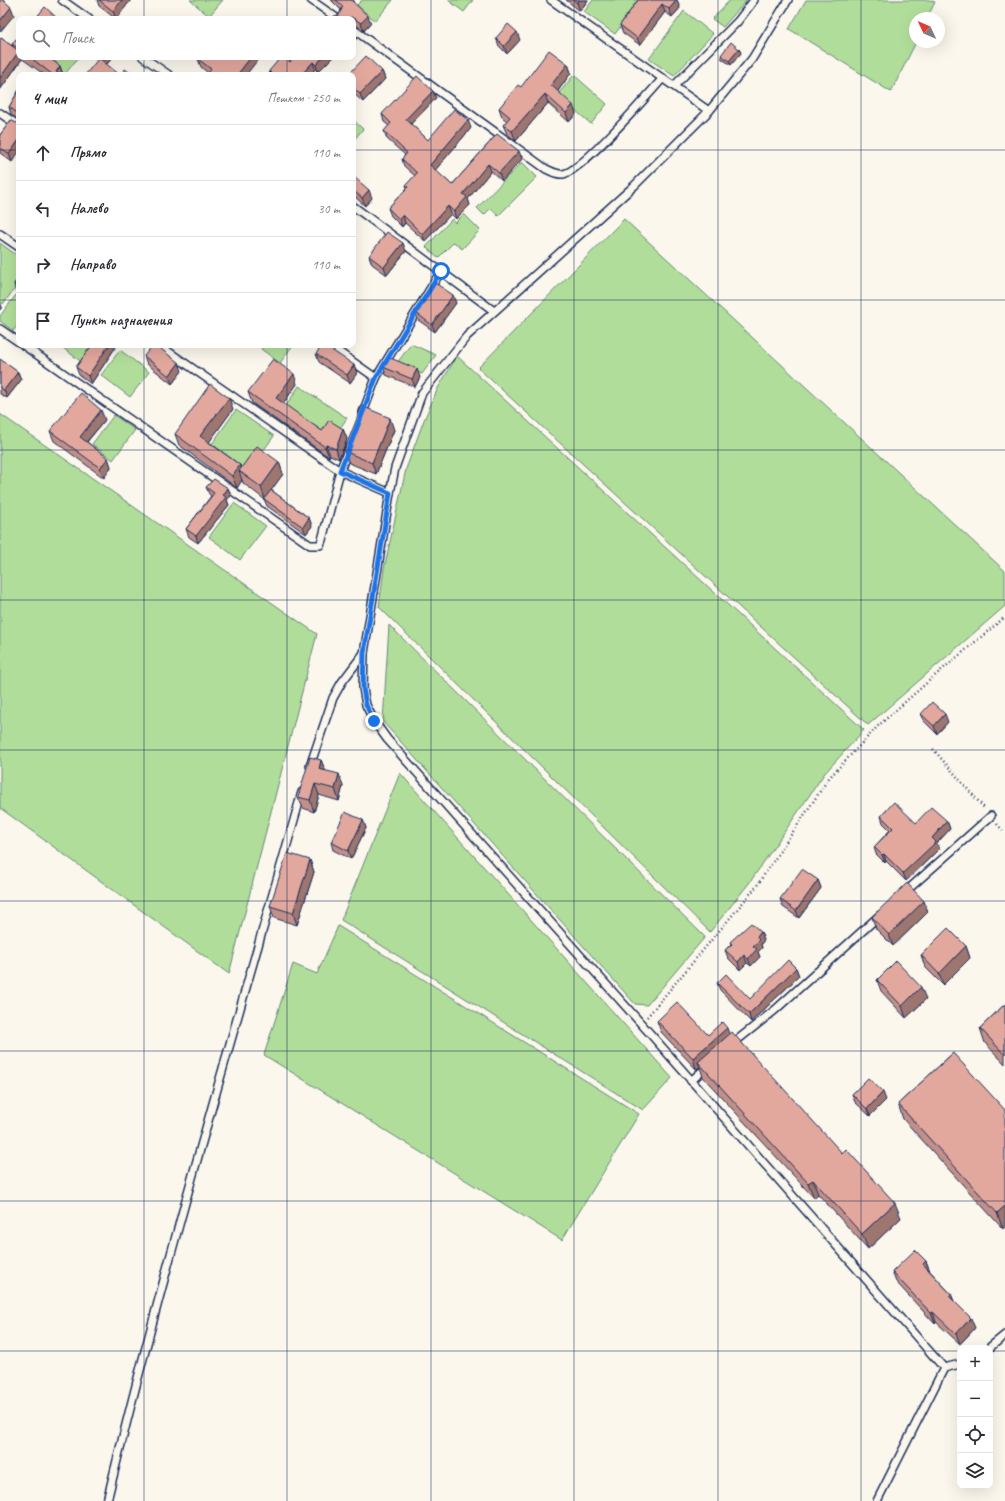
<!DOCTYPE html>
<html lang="ru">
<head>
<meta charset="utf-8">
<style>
  body { margin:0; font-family:Caveat,sans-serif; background:#f2f2f3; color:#2b2b33 }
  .controls { position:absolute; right:12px; bottom:12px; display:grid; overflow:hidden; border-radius:8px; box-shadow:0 4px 16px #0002 }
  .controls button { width:36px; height:36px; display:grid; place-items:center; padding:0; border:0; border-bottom:1px solid #e1e1e2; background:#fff; color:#2b2b33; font:20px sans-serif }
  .compass { position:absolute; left:909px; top:12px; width:36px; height:36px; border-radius:50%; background:#fff; box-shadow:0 4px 16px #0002; rotate:314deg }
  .stop { position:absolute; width:12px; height:12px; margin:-9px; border:3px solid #1a73e8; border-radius:50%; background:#fff }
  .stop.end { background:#1a73e8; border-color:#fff; box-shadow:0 1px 4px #0008 }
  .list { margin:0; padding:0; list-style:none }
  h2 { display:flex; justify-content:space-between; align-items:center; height:52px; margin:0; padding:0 16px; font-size:17px }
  h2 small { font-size:13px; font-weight:400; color:#7c7c81 }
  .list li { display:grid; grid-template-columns:26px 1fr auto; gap:12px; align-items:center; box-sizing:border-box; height:56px; padding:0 16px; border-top:1px solid #e1e1e2 }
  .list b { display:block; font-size:15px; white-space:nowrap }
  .list em { font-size:13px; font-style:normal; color:#7c7c81 }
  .icon { flex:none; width:22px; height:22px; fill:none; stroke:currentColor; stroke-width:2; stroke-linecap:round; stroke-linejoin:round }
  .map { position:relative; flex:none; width:1005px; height:1501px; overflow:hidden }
  .search { position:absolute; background:#fff; box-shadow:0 4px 16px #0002; left:16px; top:16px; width:340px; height:44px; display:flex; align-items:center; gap:10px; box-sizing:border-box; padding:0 14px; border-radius:8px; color:#7c7c81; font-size:15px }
  .panel { position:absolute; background:#fff; box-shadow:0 4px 16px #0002; left:16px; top:72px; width:340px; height:276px; border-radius:8px }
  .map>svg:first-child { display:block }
  .green { fill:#b1dd9a; stroke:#66867c }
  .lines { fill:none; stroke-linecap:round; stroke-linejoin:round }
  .lane-casing { stroke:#1b2f5e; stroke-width:10 }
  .path { stroke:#1b2f5e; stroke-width:2.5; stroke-dasharray:1 3; stroke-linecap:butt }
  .lane { stroke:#fbf7ec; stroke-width:7 }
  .wall { fill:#c29088; stroke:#1b2f5e }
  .shaded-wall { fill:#9e766f; stroke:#1b2f5e }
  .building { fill:#e2a89e; stroke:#1b2f5e }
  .route { stroke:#1a73e8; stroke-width:5 }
  .grid { fill:none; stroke:#1b2f5e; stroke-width:1; stroke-opacity:0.55 }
</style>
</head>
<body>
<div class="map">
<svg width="1005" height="1501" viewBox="0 0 1005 1501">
  <rect width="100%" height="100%" fill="#fbf7ec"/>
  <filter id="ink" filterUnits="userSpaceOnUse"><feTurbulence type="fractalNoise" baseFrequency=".025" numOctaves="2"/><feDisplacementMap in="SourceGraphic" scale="8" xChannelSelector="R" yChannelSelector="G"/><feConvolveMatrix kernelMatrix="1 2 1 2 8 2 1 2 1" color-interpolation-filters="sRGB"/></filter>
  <g filter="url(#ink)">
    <g class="green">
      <polygon points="190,0 223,0 209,16"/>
      <polygon points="362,0 393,0 375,21 357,5"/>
      <polygon points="448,0 473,0 464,12"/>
      <polygon points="593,0 640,0 615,34 584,12"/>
      <polygon points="730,0 747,0 723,27 712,19"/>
      <polygon points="806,0 930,0 935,2 927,18 915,18 916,42 891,92 789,29"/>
      <polygon points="684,11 713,34 674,76 649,59"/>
      <polygon points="44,57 79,57 65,74"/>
      <polygon points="574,75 607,104 591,124 568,104 559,114 549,105"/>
      <polygon points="353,120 363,129 353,141"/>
      <polygon points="522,162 537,177 498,216 491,208 484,215 477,208"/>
      <polygon points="464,214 480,230 462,249 454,242 438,258 426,247 452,219 455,223"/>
      <polygon points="624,219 1005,571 1005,606 868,725 478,368"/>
      <polygon points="0,243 19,257 19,283 3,304 0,301"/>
      <polygon points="16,295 19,298 19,324 13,331 0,321 0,316"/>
      <polygon points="411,344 436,355 422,374 397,363"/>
      <polygon points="59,345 97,345 83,363"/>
      <polygon points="264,345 293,345 280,363 261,349"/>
      <polygon points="120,350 149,372 130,397 101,375"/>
      <polygon points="457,356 864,730 824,774 750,882 710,932 379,607 384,569 406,469 424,420 438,388"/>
      <polygon points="299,386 347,418 338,431 325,437 284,409"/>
      <polygon points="236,410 274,436 246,474 209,448"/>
      <polygon points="0,414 317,634 229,974 0,808"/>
      <polygon points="114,415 135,430 113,460 92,444"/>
      <polygon points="234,503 266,526 240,560 209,537"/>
      <polygon points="389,625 705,937 647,1005 635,1004 383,722"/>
      <polygon points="400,773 672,1078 643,1110 341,920"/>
      <polygon points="338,926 639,1114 562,1240 264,1055 293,964 317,974"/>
    </g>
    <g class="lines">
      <g class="lane-casing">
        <g id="lane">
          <polyline points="62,0 89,19"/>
          <polyline points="311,0 338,19"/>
          <polyline points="551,0 709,111"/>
          <polyline points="788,0 752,59 709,111 634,186 467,336 422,393 395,468 390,493 364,653 363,688 366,705 374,721 387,739 654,1038 944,1368 960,1364"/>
          <path d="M353,29L546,169C551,171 557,175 563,174C582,171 647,96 663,78"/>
          <polyline points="143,57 169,75"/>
          <polyline points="674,86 738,21 754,0"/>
          <polyline points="0,113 19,126"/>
          <polyline points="353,206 494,311"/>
          <polyline points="0,234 19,247"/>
          <polyline points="0,329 19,342"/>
          <polyline points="23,345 310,545 320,545 322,540 340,471 349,447"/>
          <polyline points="159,345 340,471 390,493"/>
          <polyline points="329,345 376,378 441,271"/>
          <polyline points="362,415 376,378"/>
          <polyline points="310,766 333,698 342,682 364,653"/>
          <polyline points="904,893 991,816"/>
          <polyline points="731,1045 775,1010 880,915"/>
          <polyline points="691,1081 709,1065"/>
          <polyline points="989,1348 1005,1335"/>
          <path d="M107,1501C165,1262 235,1028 302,792"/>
          <polyline points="877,1501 944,1368"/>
        </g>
      </g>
      <g class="path">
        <polyline points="933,749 985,809"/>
        <polyline points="997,824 1005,833"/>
        <polyline points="647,1017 756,887 829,778 879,725 938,673 1005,617"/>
      </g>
      <use href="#lane" class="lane"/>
    </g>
    <g class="wall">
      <polygon points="97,0 130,0 130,1 116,19 99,6"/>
      <polygon points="331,0 354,0 353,2 371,23 364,31 354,24 353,24 353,19 331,19 339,15 341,10"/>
      <polygon points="566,0 588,0 580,11"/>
      <polygon points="638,0 677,0 680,8 672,17 665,12 640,45 623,33 620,25"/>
      <polygon points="19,36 19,57 48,57 60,66 63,75 45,75 21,58 22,59 0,90 0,39 1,38 13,47 12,44"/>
      <polygon points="496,38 520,40 507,54 499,46"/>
      <polygon points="739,49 741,53 731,65 722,59 721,55"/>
      <polygon points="93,57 113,57 107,64 97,60"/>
      <polygon points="260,57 208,73 201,67 198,59"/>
      <polygon points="333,57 318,72 315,69 310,75 269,75 270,74 269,71 290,62"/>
      <polygon points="568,64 571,73 558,91 576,114 569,122 548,103 516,141 507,134 503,125 507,121 502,117 499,108 521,87"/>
      <polygon points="382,71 385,79 363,102 353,93 353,75"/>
      <polygon points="19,90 19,120 11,115 9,107"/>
      <polygon points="436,98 411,124 428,140 471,128 435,170 452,185 497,134 522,159 502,181 491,171 468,199 470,205 456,219 451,214 425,241 405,223 402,227 391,216 388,208 407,188 406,185 415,176 404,166 402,159 405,155 387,139 384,131 389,126 384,122 382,114"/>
      <polygon points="11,120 12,162 0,153 0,135"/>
      <polygon points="353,178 372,198 365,206 353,195"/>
      <polygon points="406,251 387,275 372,264 369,256"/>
      <polygon points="19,277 19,294 16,292 14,284"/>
      <polygon points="456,303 435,332 418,320 415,312"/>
      <polygon points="36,345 45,345 41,349"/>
      <polygon points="92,345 117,345 91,384 79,375 76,367"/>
      <polygon points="316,354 354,365 357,373 350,383 319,362"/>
      <polygon points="144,356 182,371 172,384 147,364"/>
      <polygon points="0,360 18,372 21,380 7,398 0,394"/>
      <polygon points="383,367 420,377 415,387 386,375"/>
      <polygon points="297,384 283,404 322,431 343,429 347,439 339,459 330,455 329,457 252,403 248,392"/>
      <polygon points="233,409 209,442 240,465 241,468 279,462 283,474 271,490 309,518 312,526 306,534 267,506 264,499 243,483 242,480 237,488 179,445 175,434"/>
      <polygon points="105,420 87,442 108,458 111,467 104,478 54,441 50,431"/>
      <polygon points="394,430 376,474 349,463 344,451"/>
      <polygon points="206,487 228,488 231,496 227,500 229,505 198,543 189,537 186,529 211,496 209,494"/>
      <polygon points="921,714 948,722 937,734 924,721"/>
      <polygon points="321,760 325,770 343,786 339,801 319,795 314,812 303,808 298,797"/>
      <polygon points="881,816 916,823 947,821 950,829 937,843 939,849 906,881 886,861 885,863 876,854 874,847 890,830 883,823"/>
      <polygon points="363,820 366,828 351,859 333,850 331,842"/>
      <polygon points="310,860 314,872 297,925 274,918 270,906"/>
      <polygon points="818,880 821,888 799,918 783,907 780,899"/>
      <polygon points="924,901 928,912 893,946 876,929 872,917"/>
      <polygon points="761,932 764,940 761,944 762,948 758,952 760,957 751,966 747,963 740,970 728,958 725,950 731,944 730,942"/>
      <polygon points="966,946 970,958 943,985 925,967 921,955"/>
      <polygon points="796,968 799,976 751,1022 720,990 717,983 750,999"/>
      <polygon points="877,980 926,999 906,1018 881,991"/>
      <polygon points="1005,1004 1005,1064 985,1043 980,1028"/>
      <polygon points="657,1021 708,1035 729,1034 901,1218 868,1249 818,1194 814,1198 703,1077 700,1067 696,1069 661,1032"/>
      <polygon points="953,1053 1003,1229 903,1119 898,1104"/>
      <polygon points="852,1094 886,1100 870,1116 855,1102"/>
      <polygon points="926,1261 930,1271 951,1294 954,1301 975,1328 960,1344 936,1322 935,1324 896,1282 892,1272"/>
    </g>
    <g class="shaded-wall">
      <polygon points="122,0 130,0 130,1 116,19 113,11"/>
      <polygon points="579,0 588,0 580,11 577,3"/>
      <polygon points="677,0 680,8 672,17 669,9"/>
      <polygon points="662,4 665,12 640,45 637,38"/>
      <polygon points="11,7 14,15 0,32 0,21"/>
      <polygon points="368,16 371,23 364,31 361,23"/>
      <polygon points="354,31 357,38 353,43 353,32"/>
      <polygon points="517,32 520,40 507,54 504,46"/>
      <polygon points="739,49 741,53 731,65 729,61"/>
      <polygon points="19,51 19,57 21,57 22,59 0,90 0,78"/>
      <polygon points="104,57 113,57 105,66 103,59"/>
      <polygon points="251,57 260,57 246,75 237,75"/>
      <polygon points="323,57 333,57 318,72 316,65"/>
      <polygon points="313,62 315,69 310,75 301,75"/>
      <polygon points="568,64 571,73 555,95 551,85"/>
      <polygon points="60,66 63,75 57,75 56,72"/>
      <polygon points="382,71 385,79 363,102 360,94"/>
      <polygon points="433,91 436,98 408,127 406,119"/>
      <polygon points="545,94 548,103 516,141 512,131"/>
      <polygon points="573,105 576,114 569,122 566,113"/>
      <polygon points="468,120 471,128 433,173 430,165"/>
      <polygon points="19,140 19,152 12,162 9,154"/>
      <polygon points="519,151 522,159 502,181 499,173"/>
      <polygon points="488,164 491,171 468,199 470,205 456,219 454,212 463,194"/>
      <polygon points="369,190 372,198 365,206 362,198"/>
      <polygon points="448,206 451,214 425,241 422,234"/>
      <polygon points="403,215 405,223 402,227 399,219"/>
      <polygon points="403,243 406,251 387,275 384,267"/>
      <polygon points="453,295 456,303 435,332 432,325"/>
      <polygon points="0,302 2,307 0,310"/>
      <polygon points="40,345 45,345 41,349"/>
      <polygon points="109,345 117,345 91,384 88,376"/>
      <polygon points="179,363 182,371 172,384 169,376"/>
      <polygon points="354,365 357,373 350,383 347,375"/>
      <polygon points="417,369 420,377 415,387 412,379"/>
      <polygon points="18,372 21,380 7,398 4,390"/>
      <polygon points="294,374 297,384 279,409 276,398"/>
      <polygon points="229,398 233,409 205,448 200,436"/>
      <polygon points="101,410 105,420 83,446 80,437"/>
      <polygon points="390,418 394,430 376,474 372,463"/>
      <polygon points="343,429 347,439 339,459 336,449"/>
      <polygon points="326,445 330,455 329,457 325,447"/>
      <polygon points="108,458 111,467 104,478 100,468"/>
      <polygon points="279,462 283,474 265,499 261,487"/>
      <polygon points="240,465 244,475 239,471 242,480 237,488 232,476"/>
      <polygon points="228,488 231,496 227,500 229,505 198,543 196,536"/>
      <polygon points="309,518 312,526 306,534 303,527"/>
      <polygon points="945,714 948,722 937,734 934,726"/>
      <polygon points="321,760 326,772 319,769"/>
      <polygon points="339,774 343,786 339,801 335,789"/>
      <polygon points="315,784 319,795 314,812 310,800"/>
      <polygon points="363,820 366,828 351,859 348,851"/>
      <polygon points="947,821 950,829 937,843 939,849 906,881 903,873 932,838"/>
      <polygon points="884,854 886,861 885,863 882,855"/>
      <polygon points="310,860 314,872 297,925 293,913"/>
      <polygon points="818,880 821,888 799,918 796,911"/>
      <polygon points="924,901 928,912 893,946 889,935"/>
      <polygon points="761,932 764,940 761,944 762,948 758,952 760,957 751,966 748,959 757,937"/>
      <polygon points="966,946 970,958 943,985 939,974"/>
      <polygon points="744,955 747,963 740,970 738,962"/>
      <polygon points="796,968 799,976 751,1022 749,1014"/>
      <polygon points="921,987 926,999 906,1018 902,1006"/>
      <polygon points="727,1028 731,1039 698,1062 700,1067 696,1069 693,1058"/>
      <polygon points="883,1092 886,1100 870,1116 867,1109"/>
      <polygon points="813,1180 818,1194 814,1198 808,1183"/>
      <polygon points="895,1203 901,1218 868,1249 862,1234"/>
      <polygon points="1005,1206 1005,1227 1003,1229 997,1213"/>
      <polygon points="926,1261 930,1272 923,1264"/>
      <polygon points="951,1294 955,1304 949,1296"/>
      <polygon points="933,1312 936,1322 935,1324 931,1313"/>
      <polygon points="971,1318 975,1328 960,1344 956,1334"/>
    </g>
    <g class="building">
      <polygon points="0,0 3,0 11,7 0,21"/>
      <polygon points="99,0 122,0 113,11"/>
      <polygon points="336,0 351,0 368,16 361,23 351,17 347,18 346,19 331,19 334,16 339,15 343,6"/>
      <polygon points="573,0 579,0 577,3"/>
      <polygon points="638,0 677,0 669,9 662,4 637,38 620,25"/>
      <polygon points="45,7 58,19 35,19"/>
      <polygon points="508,24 517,32 504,46 496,38"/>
      <polygon points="19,36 19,49 12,44"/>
      <polygon points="1,38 19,51 0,78 0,39"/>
      <polygon points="731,42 739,49 729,61 721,55"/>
      <polygon points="549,50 568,64 551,85 573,105 566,113 545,94 512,131 503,125 510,117 499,108 518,85 521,87"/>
      <polygon points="366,56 382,71 360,94 353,87 353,75 348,75"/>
      <polygon points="30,57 48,57 60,66 56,72 61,75 53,75"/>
      <polygon points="200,57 251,57 237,75 207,75 211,69 198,59"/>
      <polygon points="281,57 284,57 290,62 295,57 323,57 316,65 313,62 301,75 269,75 271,73 269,71"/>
      <polygon points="99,58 120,75 85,75"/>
      <polygon points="125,69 133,75 121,75"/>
      <polygon points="417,76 433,91 406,119 428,140 454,109 468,120 430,165 452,185 497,134 519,151 499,173 488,164 463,194 467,197 454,212 448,206 422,234 403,215 399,219 388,208 408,187 406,185 417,173 402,159 407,153 384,131 391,123 382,114"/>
      <polygon points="19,90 19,114 9,107"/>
      <polygon points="11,120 16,123 19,121 19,131 18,133 19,134 19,140 9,154 0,147 0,135"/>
      <polygon points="354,177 369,190 362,198 353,190 353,178"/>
      <polygon points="387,232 403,243 384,267 369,256"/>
      <polygon points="19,277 19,288 14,284"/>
      <polygon points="435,283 453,295 432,325 415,312"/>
      <polygon points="92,345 109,345 88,376 76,367"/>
      <polygon points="153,345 156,345 179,363 169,376 144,356"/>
      <polygon points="322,345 324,345 354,365 347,375 316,354"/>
      <polygon points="388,357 417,369 412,379 383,367"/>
      <polygon points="0,359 18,372 4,390 0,388"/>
      <polygon points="273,359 294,374 276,398 322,431 329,420 343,429 336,449 326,445 325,447 248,392"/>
      <polygon points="210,384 229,398 200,436 240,465 232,476 175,434"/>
      <polygon points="81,393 101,410 80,437 108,458 100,468 50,431"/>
      <polygon points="362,406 390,418 372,463 344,451"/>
      <polygon points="257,446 279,462 261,487 239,471"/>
      <polygon points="214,479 228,488 223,495 226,497 196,536 186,529 214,493 206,487"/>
      <polygon points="271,490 309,518 303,527 264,499"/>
      <polygon points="932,702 945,714 934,726 921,714"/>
      <polygon points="310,757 321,760 319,769 339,774 335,789 315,784 310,800 298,797"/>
      <polygon points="894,802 916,823 931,807 947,821 932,838 936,842 903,873 884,854 882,855 874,847 893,828 881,816"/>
      <polygon points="345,812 363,820 348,851 331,842"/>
      <polygon points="287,853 310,860 293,913 270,906"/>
      <polygon points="802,869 818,880 796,911 780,899"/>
      <polygon points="907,883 924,901 889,935 872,917"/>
      <polygon points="751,923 761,932 757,937 759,940 753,946 757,949 748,959 744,955 738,962 725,950 732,944 730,942"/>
      <polygon points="948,928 966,946 939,974 921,955"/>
      <polygon points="788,960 796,968 749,1014 717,983 726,974 750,999"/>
      <polygon points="896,961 921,987 902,1006 877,980"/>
      <polygon points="677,1002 708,1035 722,1022 727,1028 693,1058 657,1021"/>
      <polygon points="1005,1004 1005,1055 980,1028"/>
      <polygon points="732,1032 842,1153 846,1149 895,1203 862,1234 813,1180 808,1183 698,1062"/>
      <polygon points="953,1053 1005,1110 1005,1206 997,1213 898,1104"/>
      <polygon points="868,1078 883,1092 867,1109 852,1094"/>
      <polygon points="915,1250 926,1261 923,1264 951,1294 949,1296 971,1318 956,1334 933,1312 931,1313 892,1272"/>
    </g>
  </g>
  <g class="lines" filter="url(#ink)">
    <polyline class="route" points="374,721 366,705 363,688 364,653 390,493 340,471 376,378 441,271"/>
  </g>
  <path class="grid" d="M144,0V19M287,0V19M431,0V1501M574,0V1501M718,0V1501M861,0V1501M144,57V75M287,57V75M0,150H19M353,150H1005M0,300H19M353,300H1005M144,345V1501M287,345V1501M0,450H1005M0,600H1005M0,750H1005M0,901H1005M0,1051H1005M0,1201H1005M0,1351H960M990,1351H1005"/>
</svg>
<div class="controls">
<button>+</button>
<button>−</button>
<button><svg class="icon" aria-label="locate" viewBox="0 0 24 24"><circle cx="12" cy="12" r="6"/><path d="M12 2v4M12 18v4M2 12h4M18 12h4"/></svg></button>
<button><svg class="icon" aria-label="layers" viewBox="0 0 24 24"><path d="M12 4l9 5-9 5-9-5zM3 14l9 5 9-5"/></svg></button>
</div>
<svg class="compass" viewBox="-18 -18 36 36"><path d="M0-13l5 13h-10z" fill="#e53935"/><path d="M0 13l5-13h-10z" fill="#7c7c81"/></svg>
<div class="stop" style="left:441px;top:271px"></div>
<div class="stop end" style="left:374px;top:721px"></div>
<div class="search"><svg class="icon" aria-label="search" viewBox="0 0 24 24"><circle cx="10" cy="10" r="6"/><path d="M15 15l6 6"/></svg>Поиск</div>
<section class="panel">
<h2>4 мин<small>Пешком · 250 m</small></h2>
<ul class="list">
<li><svg class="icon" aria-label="ahead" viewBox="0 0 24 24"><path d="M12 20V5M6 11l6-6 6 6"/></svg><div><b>Прямо</b></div><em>110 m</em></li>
<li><svg class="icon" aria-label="left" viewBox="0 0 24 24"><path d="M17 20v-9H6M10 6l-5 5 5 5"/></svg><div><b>Налево</b></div><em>30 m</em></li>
<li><svg class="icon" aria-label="right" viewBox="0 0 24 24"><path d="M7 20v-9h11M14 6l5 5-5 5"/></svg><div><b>Направо</b></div><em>110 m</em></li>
<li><svg class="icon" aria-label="arrive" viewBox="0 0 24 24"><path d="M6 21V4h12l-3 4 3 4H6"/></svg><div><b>Пункт назначения</b></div></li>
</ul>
</section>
</div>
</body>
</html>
